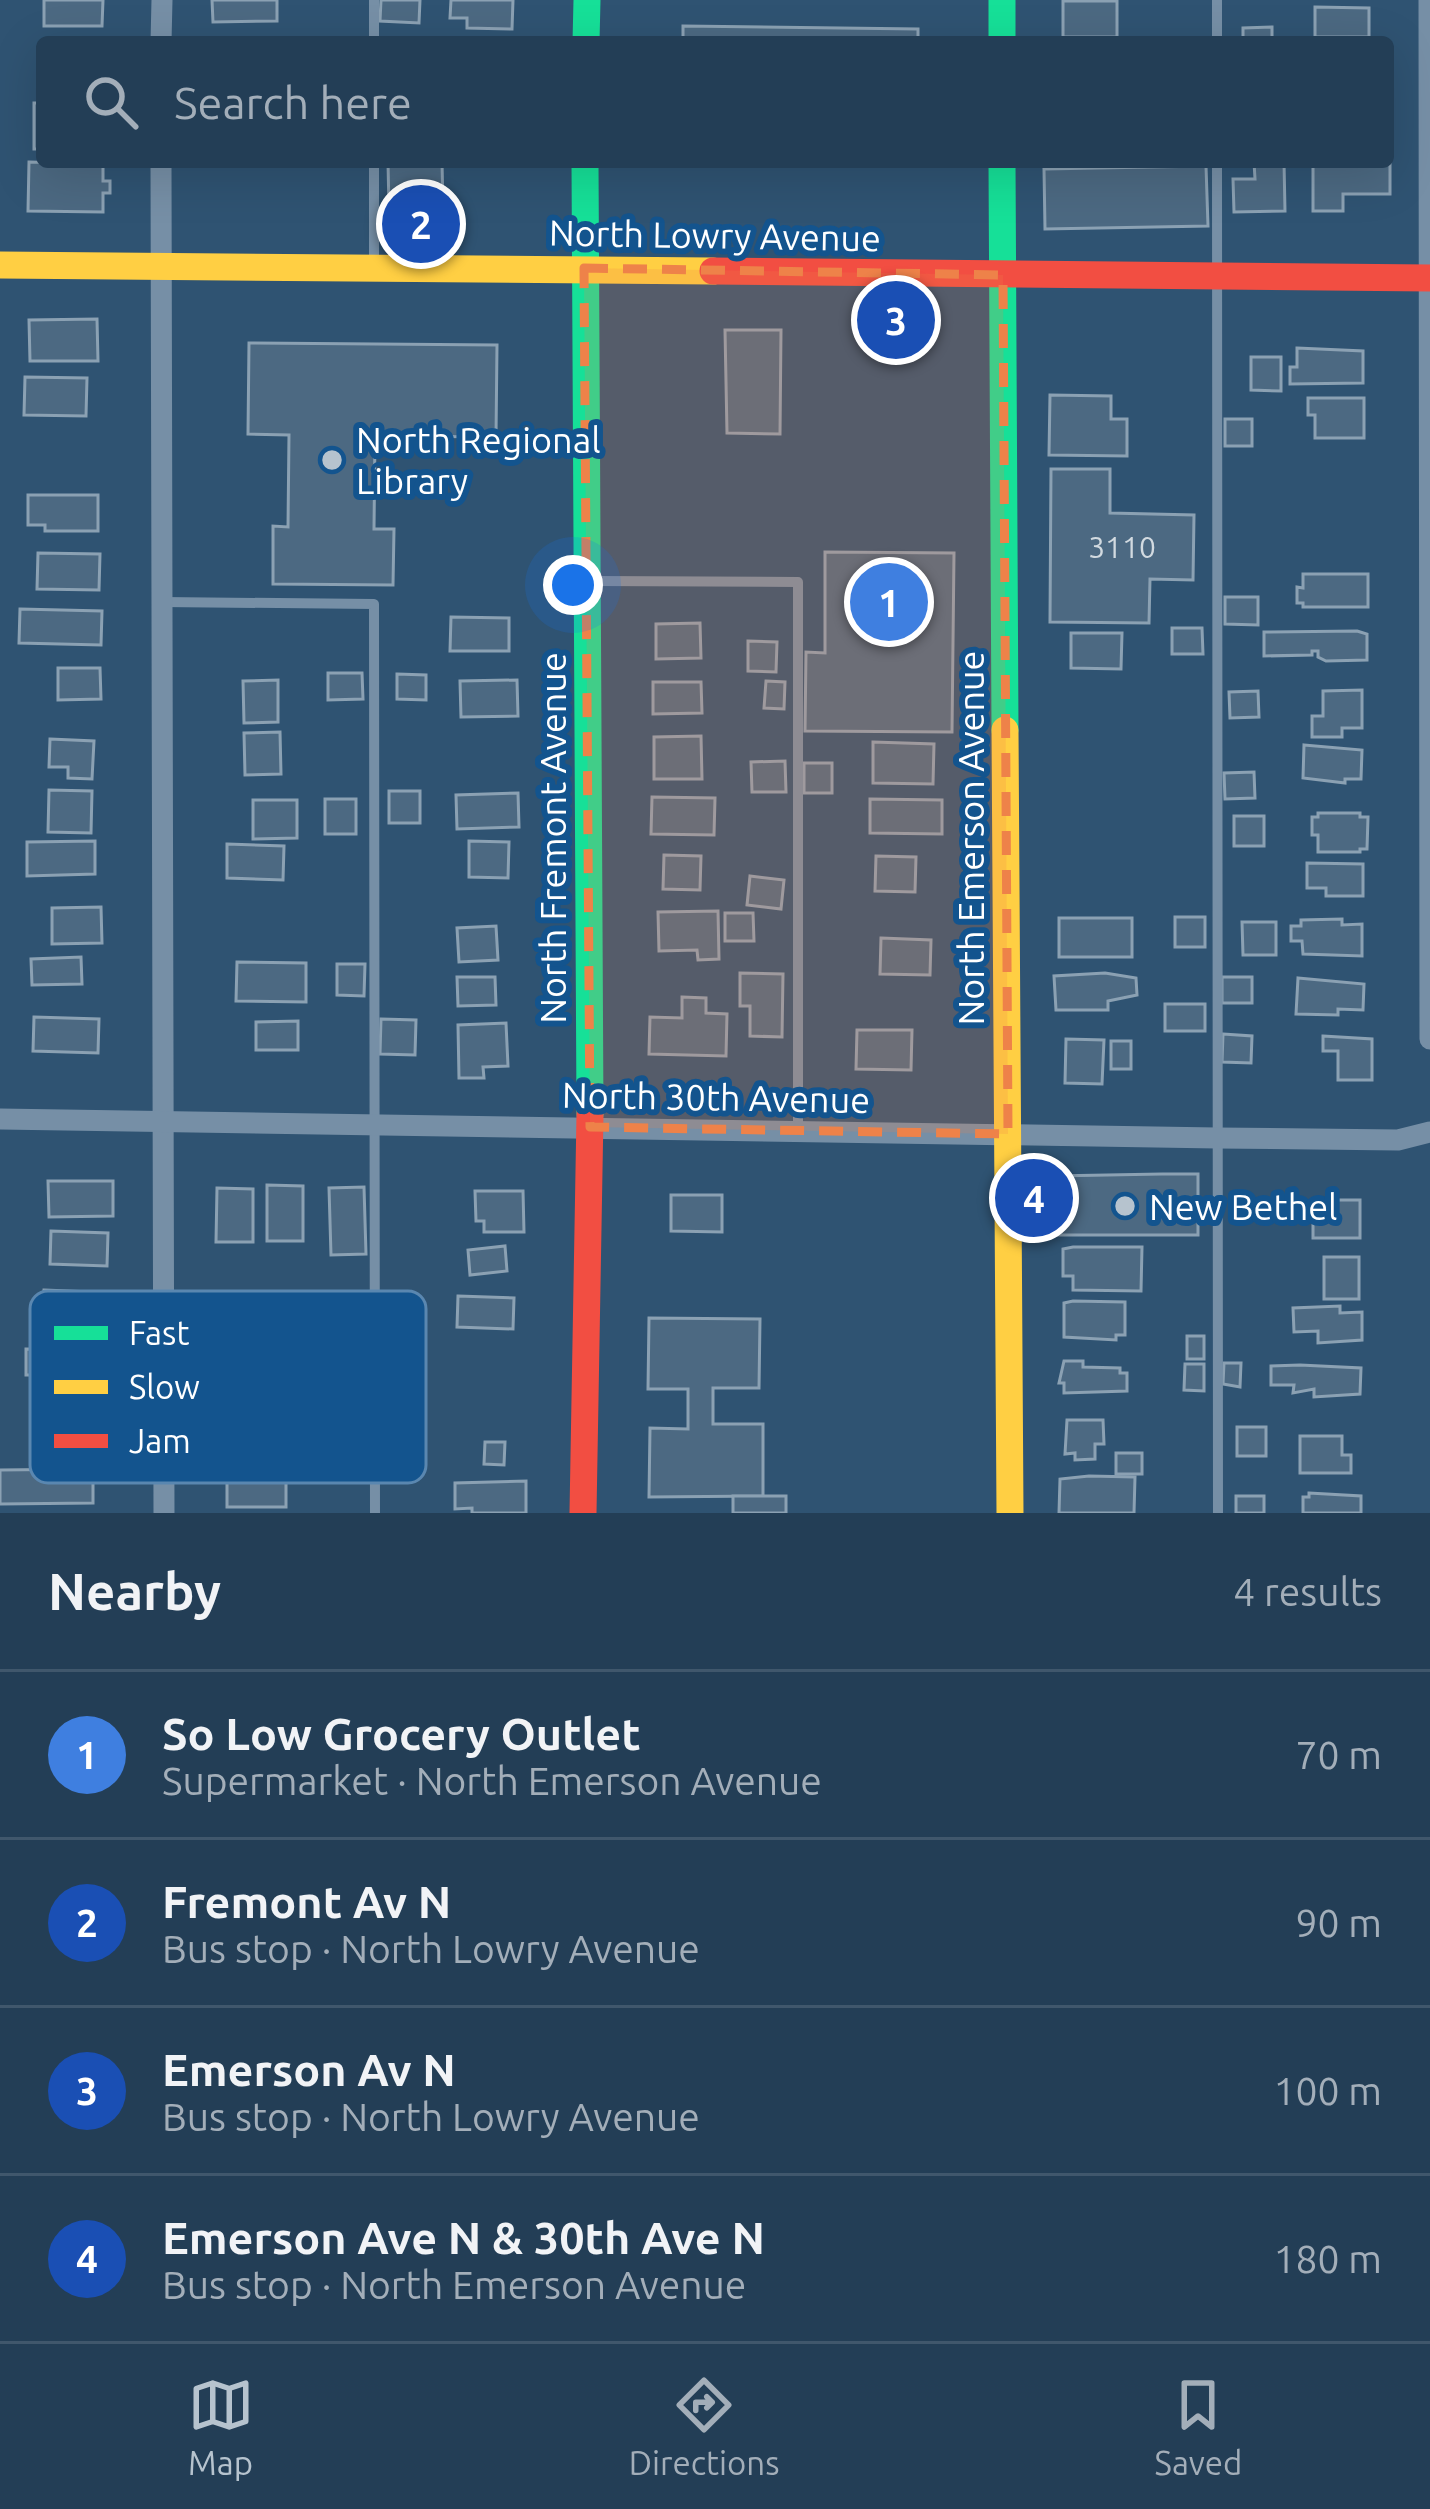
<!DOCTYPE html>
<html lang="en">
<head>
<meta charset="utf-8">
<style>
  body { margin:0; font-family:Ubuntu,sans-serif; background:#2b455c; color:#f1f3f6 }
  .you { position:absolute; left:573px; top:585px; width:42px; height:42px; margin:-30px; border:9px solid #fff; border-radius:50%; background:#1a73e8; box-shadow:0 0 0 18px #1a73e833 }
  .badge { display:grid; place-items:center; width:78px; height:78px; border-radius:50%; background:#b6c3ce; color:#fff; font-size:39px; font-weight:700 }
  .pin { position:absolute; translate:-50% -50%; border:6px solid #fff; box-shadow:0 3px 12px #0006 }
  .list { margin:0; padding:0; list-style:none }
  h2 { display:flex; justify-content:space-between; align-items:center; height:156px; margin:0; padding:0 48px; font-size:51px }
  h2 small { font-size:39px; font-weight:400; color:#a3aeb9 }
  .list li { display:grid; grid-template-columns:78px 1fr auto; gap:36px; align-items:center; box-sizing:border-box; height:168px; padding:0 48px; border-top:3px solid #40576c }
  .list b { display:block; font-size:45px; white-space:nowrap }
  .list p { margin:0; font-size:39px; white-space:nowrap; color:#a3aeb9 }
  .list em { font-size:39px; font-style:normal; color:#a3aeb9 }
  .icon { flex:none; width:66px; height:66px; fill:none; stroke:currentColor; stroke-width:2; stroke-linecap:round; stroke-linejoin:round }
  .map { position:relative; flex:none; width:1430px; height:1513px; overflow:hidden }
  .search { position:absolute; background:#233e56; box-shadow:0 12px 48px #0002; left:36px; right:36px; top:36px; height:132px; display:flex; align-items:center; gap:30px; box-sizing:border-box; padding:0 42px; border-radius:12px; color:#a3aeb9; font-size:45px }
  .sheet { height:828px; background:#233e56 }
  nav { display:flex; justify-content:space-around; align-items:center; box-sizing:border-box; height:168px; border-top:3px solid #40576c; background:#233e56; font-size:33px; color:#a3aeb9 }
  nav a { display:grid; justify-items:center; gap:6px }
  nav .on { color:#b6c3ce }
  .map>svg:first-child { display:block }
  .building { fill:#4c6982; stroke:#8ba1b3; stroke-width:3 }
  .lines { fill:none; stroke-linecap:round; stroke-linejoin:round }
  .lane { stroke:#768fa6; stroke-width:10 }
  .street { stroke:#768fa6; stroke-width:21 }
  .fast { stroke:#16e098; stroke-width:27 }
  .slow { stroke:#ffcf43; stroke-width:27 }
  .jam { stroke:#f24e42; stroke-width:27 }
  .marked { fill:#ee8249; fill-opacity:0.2; stroke:#ee8249; stroke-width:9; stroke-dasharray:24 15; stroke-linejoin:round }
  .poi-dot { fill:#b6c3ce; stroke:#13548e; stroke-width:4.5 }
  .labels { text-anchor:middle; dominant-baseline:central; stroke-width:12; stroke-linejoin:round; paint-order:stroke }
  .number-label { font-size:30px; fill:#d2dae0 }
  .street-label { font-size:36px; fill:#fff; stroke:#13548e }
  .poi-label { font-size:36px; fill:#fff; stroke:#13548e; text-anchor:start }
  .key { fill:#13548e; stroke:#5a87b0; stroke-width:3 }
  .key-label { font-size:33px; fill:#fff }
</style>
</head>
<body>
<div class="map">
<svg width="1430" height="1513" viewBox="0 0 1430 1513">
  <rect width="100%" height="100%" fill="#2f5372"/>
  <g class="building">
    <polygon points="44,0 103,0 102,26 44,26"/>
    <polygon points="212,0 277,0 277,21 213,22"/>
    <polygon points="381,0 420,0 419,23 380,21"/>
    <polygon points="451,0 513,0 512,29 467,28 467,18 450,18"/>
    <rect x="1063" y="1" width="54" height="36"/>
    <polygon points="1315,7 1369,8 1369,37 1315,37"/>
    <polygon points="683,26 918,29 918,42 683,42"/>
    <polygon points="1272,27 1272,42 1243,42 1243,28"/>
    <rect x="34" y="103" width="8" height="46"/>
    <polygon points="1390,156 1390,194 1343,194 1343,211 1313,211 1313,162 1388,162"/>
    <polygon points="29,162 103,164 103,181 110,181 110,193 103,193 103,212 28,211"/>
    <polygon points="388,162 442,162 443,209 389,209"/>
    <polygon points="1254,162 1284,162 1285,211 1234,212 1233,179 1255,179"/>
    <polygon points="1206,166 1208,226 1045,229 1044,169"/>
    <polygon points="97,319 98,361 30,361 29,320"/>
    <polygon points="725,330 781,330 780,434 727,433"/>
    <polygon points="249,343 497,345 496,437 375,436 374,529 394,529 393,585 273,584 273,526 288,527 289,435 248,434"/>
    <polygon points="1297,348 1363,351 1363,383 1290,384 1290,367 1297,367"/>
    <polygon points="1251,357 1281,357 1281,391 1251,390"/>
    <polygon points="25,377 87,378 86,416 24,415"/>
    <polygon points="1050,395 1111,396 1111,419 1127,419 1127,456 1049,455"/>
    <polygon points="1308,398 1364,398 1364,438 1315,438 1315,415 1308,415"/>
    <rect x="1225" y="419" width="27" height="27"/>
    <polygon points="1051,469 1110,469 1110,513 1194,515 1193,580 1150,579 1149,623 1050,622"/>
    <polygon points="28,495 98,495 98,531 45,531 45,525 28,525"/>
    <polygon points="825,552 954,553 952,732 805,731 806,652 825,653"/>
    <polygon points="38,553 100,554 99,590 37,589"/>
    <polygon points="1303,574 1368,574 1368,607 1303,607 1303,603 1297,603 1297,587 1303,588"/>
    <polygon points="1225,597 1258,597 1258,625 1225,624"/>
    <polygon points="20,609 102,611 101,645 19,643"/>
    <polygon points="451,617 509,618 509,651 450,651"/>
    <polygon points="700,623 701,658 656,659 656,624"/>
    <polygon points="1172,628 1202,628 1203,654 1172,654"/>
    <polygon points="1357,631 1367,634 1367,660 1326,661 1318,657 1318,651 1312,651 1312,655 1264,656 1264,632"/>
    <polygon points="1071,633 1122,633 1121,669 1071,668"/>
    <polygon points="748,641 777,642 776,672 748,671"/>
    <polygon points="58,668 100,668 101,699 58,700"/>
    <polygon points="328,673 362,673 363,699 328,700"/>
    <polygon points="397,674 426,675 426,700 397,699"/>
    <polygon points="278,680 278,722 244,723 243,681"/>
    <polygon points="517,680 518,716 461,717 460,681"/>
    <polygon points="766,681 785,682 784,709 764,708"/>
    <polygon points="653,682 701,682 702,713 653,714"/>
    <polygon points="1362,690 1362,728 1342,728 1342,737 1312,737 1312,716 1323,716 1323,691"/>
    <polygon points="1258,691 1259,717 1230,718 1229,692"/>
    <polygon points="280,732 281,774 245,775 244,733"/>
    <polygon points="701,736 702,779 654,779 654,737"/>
    <polygon points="50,739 94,741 92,779 68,778 68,767 49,767"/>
    <polygon points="873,742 934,744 933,784 873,783"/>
    <polygon points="1304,745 1362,750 1361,779 1345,779 1345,783 1303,778"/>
    <polygon points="785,761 786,792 752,792 751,762"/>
    <rect x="804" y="763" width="28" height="30"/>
    <polygon points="1254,772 1255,798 1225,799 1224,773"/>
    <polygon points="49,790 92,791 91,833 48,832"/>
    <rect x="389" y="791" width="31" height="32"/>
    <polygon points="518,793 519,827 457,829 456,795"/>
    <polygon points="652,797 715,798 714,835 651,834"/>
    <rect x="325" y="799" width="31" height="35"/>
    <polygon points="870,799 942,800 942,834 870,833"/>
    <polygon points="253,800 297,800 297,838 253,839"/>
    <polygon points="1318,813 1360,813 1360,817 1368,817 1367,849 1360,849 1360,852 1318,852 1318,835 1312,835 1312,817 1318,817"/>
    <rect x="1234" y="816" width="30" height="30"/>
    <polygon points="95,841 95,874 27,876 27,842"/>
    <polygon points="469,841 509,842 508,878 469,877"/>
    <polygon points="227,844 284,846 283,880 227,878"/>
    <polygon points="664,855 701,856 700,890 663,889"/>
    <polygon points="876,856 916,857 915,892 875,891"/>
    <polygon points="1307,863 1363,864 1363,896 1326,896 1326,888 1307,888"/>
    <polygon points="750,876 784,880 781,909 747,905"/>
    <polygon points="101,907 102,943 52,944 52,908"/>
    <polygon points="718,911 719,959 698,960 697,950 659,951 658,912"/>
    <polygon points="725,913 753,913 754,941 725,941"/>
    <rect x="1175" y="917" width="30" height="30"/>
    <rect x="1059" y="918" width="73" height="39"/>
    <polygon points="1342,919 1342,925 1362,924 1362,956 1303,954 1302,941 1291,941 1291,926 1301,926 1301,920"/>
    <polygon points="1242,922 1276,922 1276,955 1243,955"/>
    <polygon points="496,926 498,960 459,962 457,928"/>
    <polygon points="881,938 931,940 930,975 880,974"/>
    <polygon points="81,957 82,984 32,985 31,959"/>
    <polygon points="237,962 306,963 306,1002 236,1001"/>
    <polygon points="337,964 365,964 364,996 337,995"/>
    <polygon points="740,973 783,974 782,1037 750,1036 750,1006 740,1006"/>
    <polygon points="1105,973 1136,978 1137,995 1108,1001 1108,1010 1056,1010 1054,976"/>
    <polygon points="457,977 495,977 496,1005 458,1006"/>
    <rect x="1222" y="977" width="30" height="26"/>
    <polygon points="1298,978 1364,984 1363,1010 1338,1009 1338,1015 1296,1014"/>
    <polygon points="682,997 706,998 706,1013 727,1014 726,1056 649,1054 650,1017 682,1018"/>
    <rect x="1165" y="1004" width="40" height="27"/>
    <polygon points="34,1017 99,1019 98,1053 33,1051"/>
    <polygon points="381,1019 416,1020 415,1055 380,1054"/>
    <polygon points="298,1021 298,1050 256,1050 256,1022"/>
    <polygon points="506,1023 508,1066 483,1067 484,1078 459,1078 458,1025"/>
    <polygon points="857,1030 912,1030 911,1070 856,1069"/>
    <polygon points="1223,1034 1252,1036 1251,1063 1222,1062"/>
    <polygon points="1323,1036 1372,1039 1372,1080 1338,1080 1338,1051 1323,1051"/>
    <polygon points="1066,1039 1104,1040 1102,1084 1065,1083"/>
    <rect x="1111" y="1041" width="20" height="28"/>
    <polygon points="1162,1174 1198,1174 1198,1235 1052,1235 1053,1176"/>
    <polygon points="48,1181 113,1181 113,1216 49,1217"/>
    <polygon points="267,1185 303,1186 303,1241 267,1241"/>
    <polygon points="364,1187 366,1254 331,1255 329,1188"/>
    <polygon points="217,1188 253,1189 253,1242 216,1242"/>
    <polygon points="475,1191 523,1191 524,1232 484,1232 484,1221 476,1221"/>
    <polygon points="671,1195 722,1195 722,1232 671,1231"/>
    <rect x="1313" y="1200" width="47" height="38"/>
    <polygon points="51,1231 108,1233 107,1266 50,1264"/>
    <polygon points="505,1246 507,1271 470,1275 468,1250"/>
    <polygon points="1073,1247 1142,1247 1141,1291 1073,1290 1073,1276 1063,1276 1063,1249"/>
    <rect x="1324" y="1257" width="35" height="42"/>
    <polygon points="44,1290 91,1292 90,1331 43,1329"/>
    <polygon points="458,1296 514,1298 513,1329 457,1327"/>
    <polygon points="1073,1301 1125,1302 1125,1335 1116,1335 1116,1340 1064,1337 1064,1303"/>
    <polygon points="1340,1306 1340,1313 1362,1312 1362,1340 1318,1343 1318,1331 1294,1332 1293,1308"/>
    <polygon points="649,1318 760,1319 759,1388 713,1388 713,1424 763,1424 763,1496 649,1497 650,1428 688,1429 688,1389 648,1389"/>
    <rect x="1187" y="1336" width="17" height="23"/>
    <polygon points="26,1349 102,1350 101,1389 35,1388 35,1375 26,1375"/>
    <polygon points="1064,1361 1083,1361 1083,1367 1120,1368 1120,1373 1127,1373 1127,1391 1064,1393 1064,1383 1059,1383"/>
    <polygon points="1224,1363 1241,1363 1240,1387 1223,1384"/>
    <polygon points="1185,1364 1204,1364 1204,1391 1184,1390"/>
    <polygon points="1300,1365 1361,1368 1360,1394 1314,1397 1314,1389 1293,1393 1294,1385 1271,1385 1271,1366"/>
    <polygon points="1067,1420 1103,1420 1104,1444 1095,1444 1095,1459 1075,1460 1075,1453 1065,1454"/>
    <rect x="1237" y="1427" width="29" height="29"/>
    <polygon points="1300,1436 1342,1436 1342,1455 1351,1455 1351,1473 1300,1473"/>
    <polygon points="485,1442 505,1442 504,1465 484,1464"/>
    <rect x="1116" y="1453" width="26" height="21"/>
    <polygon points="227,1467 286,1468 286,1507 227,1507"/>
    <polygon points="93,1469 93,1503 0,1504 0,1470"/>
    <polygon points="1089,1476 1135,1477 1134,1513 1059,1513 1060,1479"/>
    <polygon points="526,1481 526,1513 472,1513 472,1508 455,1509 455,1483"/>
    <polygon points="1309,1493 1361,1496 1361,1513 1303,1513 1303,1497 1309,1497"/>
    <rect x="733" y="1496" width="53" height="17"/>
    <rect x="1236" y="1496" width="28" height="17"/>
  </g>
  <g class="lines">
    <g class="lane">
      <polyline points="374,0 374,42"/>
      <polyline points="1217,42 1217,0"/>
      <polyline points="374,162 374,261"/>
      <polyline points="1217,162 1218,1513"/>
      <polyline points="594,581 798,582 798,1131"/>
      <polyline points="162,602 374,604 375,1513"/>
    </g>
    <g class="street">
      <polyline points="1429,0 1430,1039"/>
      <polyline points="161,42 162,0"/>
      <polyline points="161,162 164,1513"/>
      <polyline points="0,1119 1217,1138 1398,1140 1430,1132"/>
    </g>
    <g class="fast">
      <polyline points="1002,0 1002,42"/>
      <polyline points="586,42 587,0"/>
      <polyline points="585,162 590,1114"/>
      <polyline points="1002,162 1005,730"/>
    </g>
    <g class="slow">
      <polyline points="0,265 713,271"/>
      <polyline points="1005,730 1010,1513"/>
    </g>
    <g class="jam">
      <polyline points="713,271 1430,278"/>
      <polyline points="583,1513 590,1114"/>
    </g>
  </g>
  <path class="marked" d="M584,268L1003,275L1008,1134L590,1127Z"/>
  <g class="poi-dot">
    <circle cx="332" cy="460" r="12"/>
    <circle cx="1125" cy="1206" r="12"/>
  </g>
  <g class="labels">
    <g class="number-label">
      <text x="1122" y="547">3110</text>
    </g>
    <g class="street-label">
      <text transform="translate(715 235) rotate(1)">North Lowry Avenue</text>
      <text transform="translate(552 838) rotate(-90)">North Fremont Avenue</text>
      <text transform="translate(970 838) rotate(-90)">North Emerson Avenue</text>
      <text transform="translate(716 1097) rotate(1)">North 30th Avenue</text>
    </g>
    <g class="poi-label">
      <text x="356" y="439">North Regional<tspan x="356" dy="41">Library</tspan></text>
      <text x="1149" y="1206">New Bethel</text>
    </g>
  </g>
  <rect x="30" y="1291" width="396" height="192" rx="18" class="key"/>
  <rect x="54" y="1326" width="54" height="14" fill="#16e098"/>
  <rect x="54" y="1380" width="54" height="14" fill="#ffcf43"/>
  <rect x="54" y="1434" width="54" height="14" fill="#f24e42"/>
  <g class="key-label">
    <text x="129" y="1345">Fast</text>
    <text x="129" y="1399">Slow</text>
    <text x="129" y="1453">Jam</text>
  </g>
</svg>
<div class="you"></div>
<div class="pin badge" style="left:889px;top:602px;background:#3f7fe0">1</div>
<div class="pin badge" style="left:421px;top:224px;background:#1a4fb4">2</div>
<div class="pin badge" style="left:896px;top:320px;background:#1a4fb4">3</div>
<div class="pin badge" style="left:1034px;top:1198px;background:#1a4fb4">4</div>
<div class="search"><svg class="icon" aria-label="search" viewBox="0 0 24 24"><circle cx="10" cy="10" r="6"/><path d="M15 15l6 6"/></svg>Search here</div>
</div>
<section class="sheet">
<h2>Nearby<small>4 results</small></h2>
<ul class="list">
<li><span class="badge" style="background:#3f7fe0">1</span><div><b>So Low Grocery Outlet</b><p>Supermarket · North Emerson Avenue</p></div><em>70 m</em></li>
<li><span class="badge" style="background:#1a4fb4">2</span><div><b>Fremont Av N</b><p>Bus stop · North Lowry Avenue</p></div><em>90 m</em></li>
<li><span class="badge" style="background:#1a4fb4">3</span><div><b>Emerson Av N</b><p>Bus stop · North Lowry Avenue</p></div><em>100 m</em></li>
<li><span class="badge" style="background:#1a4fb4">4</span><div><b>Emerson Ave N &amp; 30th Ave N</b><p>Bus stop · North Emerson Avenue</p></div><em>180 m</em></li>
</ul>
</section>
<nav>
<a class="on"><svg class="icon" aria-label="map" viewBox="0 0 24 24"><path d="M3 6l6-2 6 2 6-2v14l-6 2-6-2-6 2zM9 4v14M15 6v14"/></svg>Map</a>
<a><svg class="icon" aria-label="directions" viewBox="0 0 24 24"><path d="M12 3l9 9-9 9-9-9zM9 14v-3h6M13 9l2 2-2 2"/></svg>Directions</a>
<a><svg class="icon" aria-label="saved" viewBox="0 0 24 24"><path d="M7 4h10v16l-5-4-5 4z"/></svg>Saved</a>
</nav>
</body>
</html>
